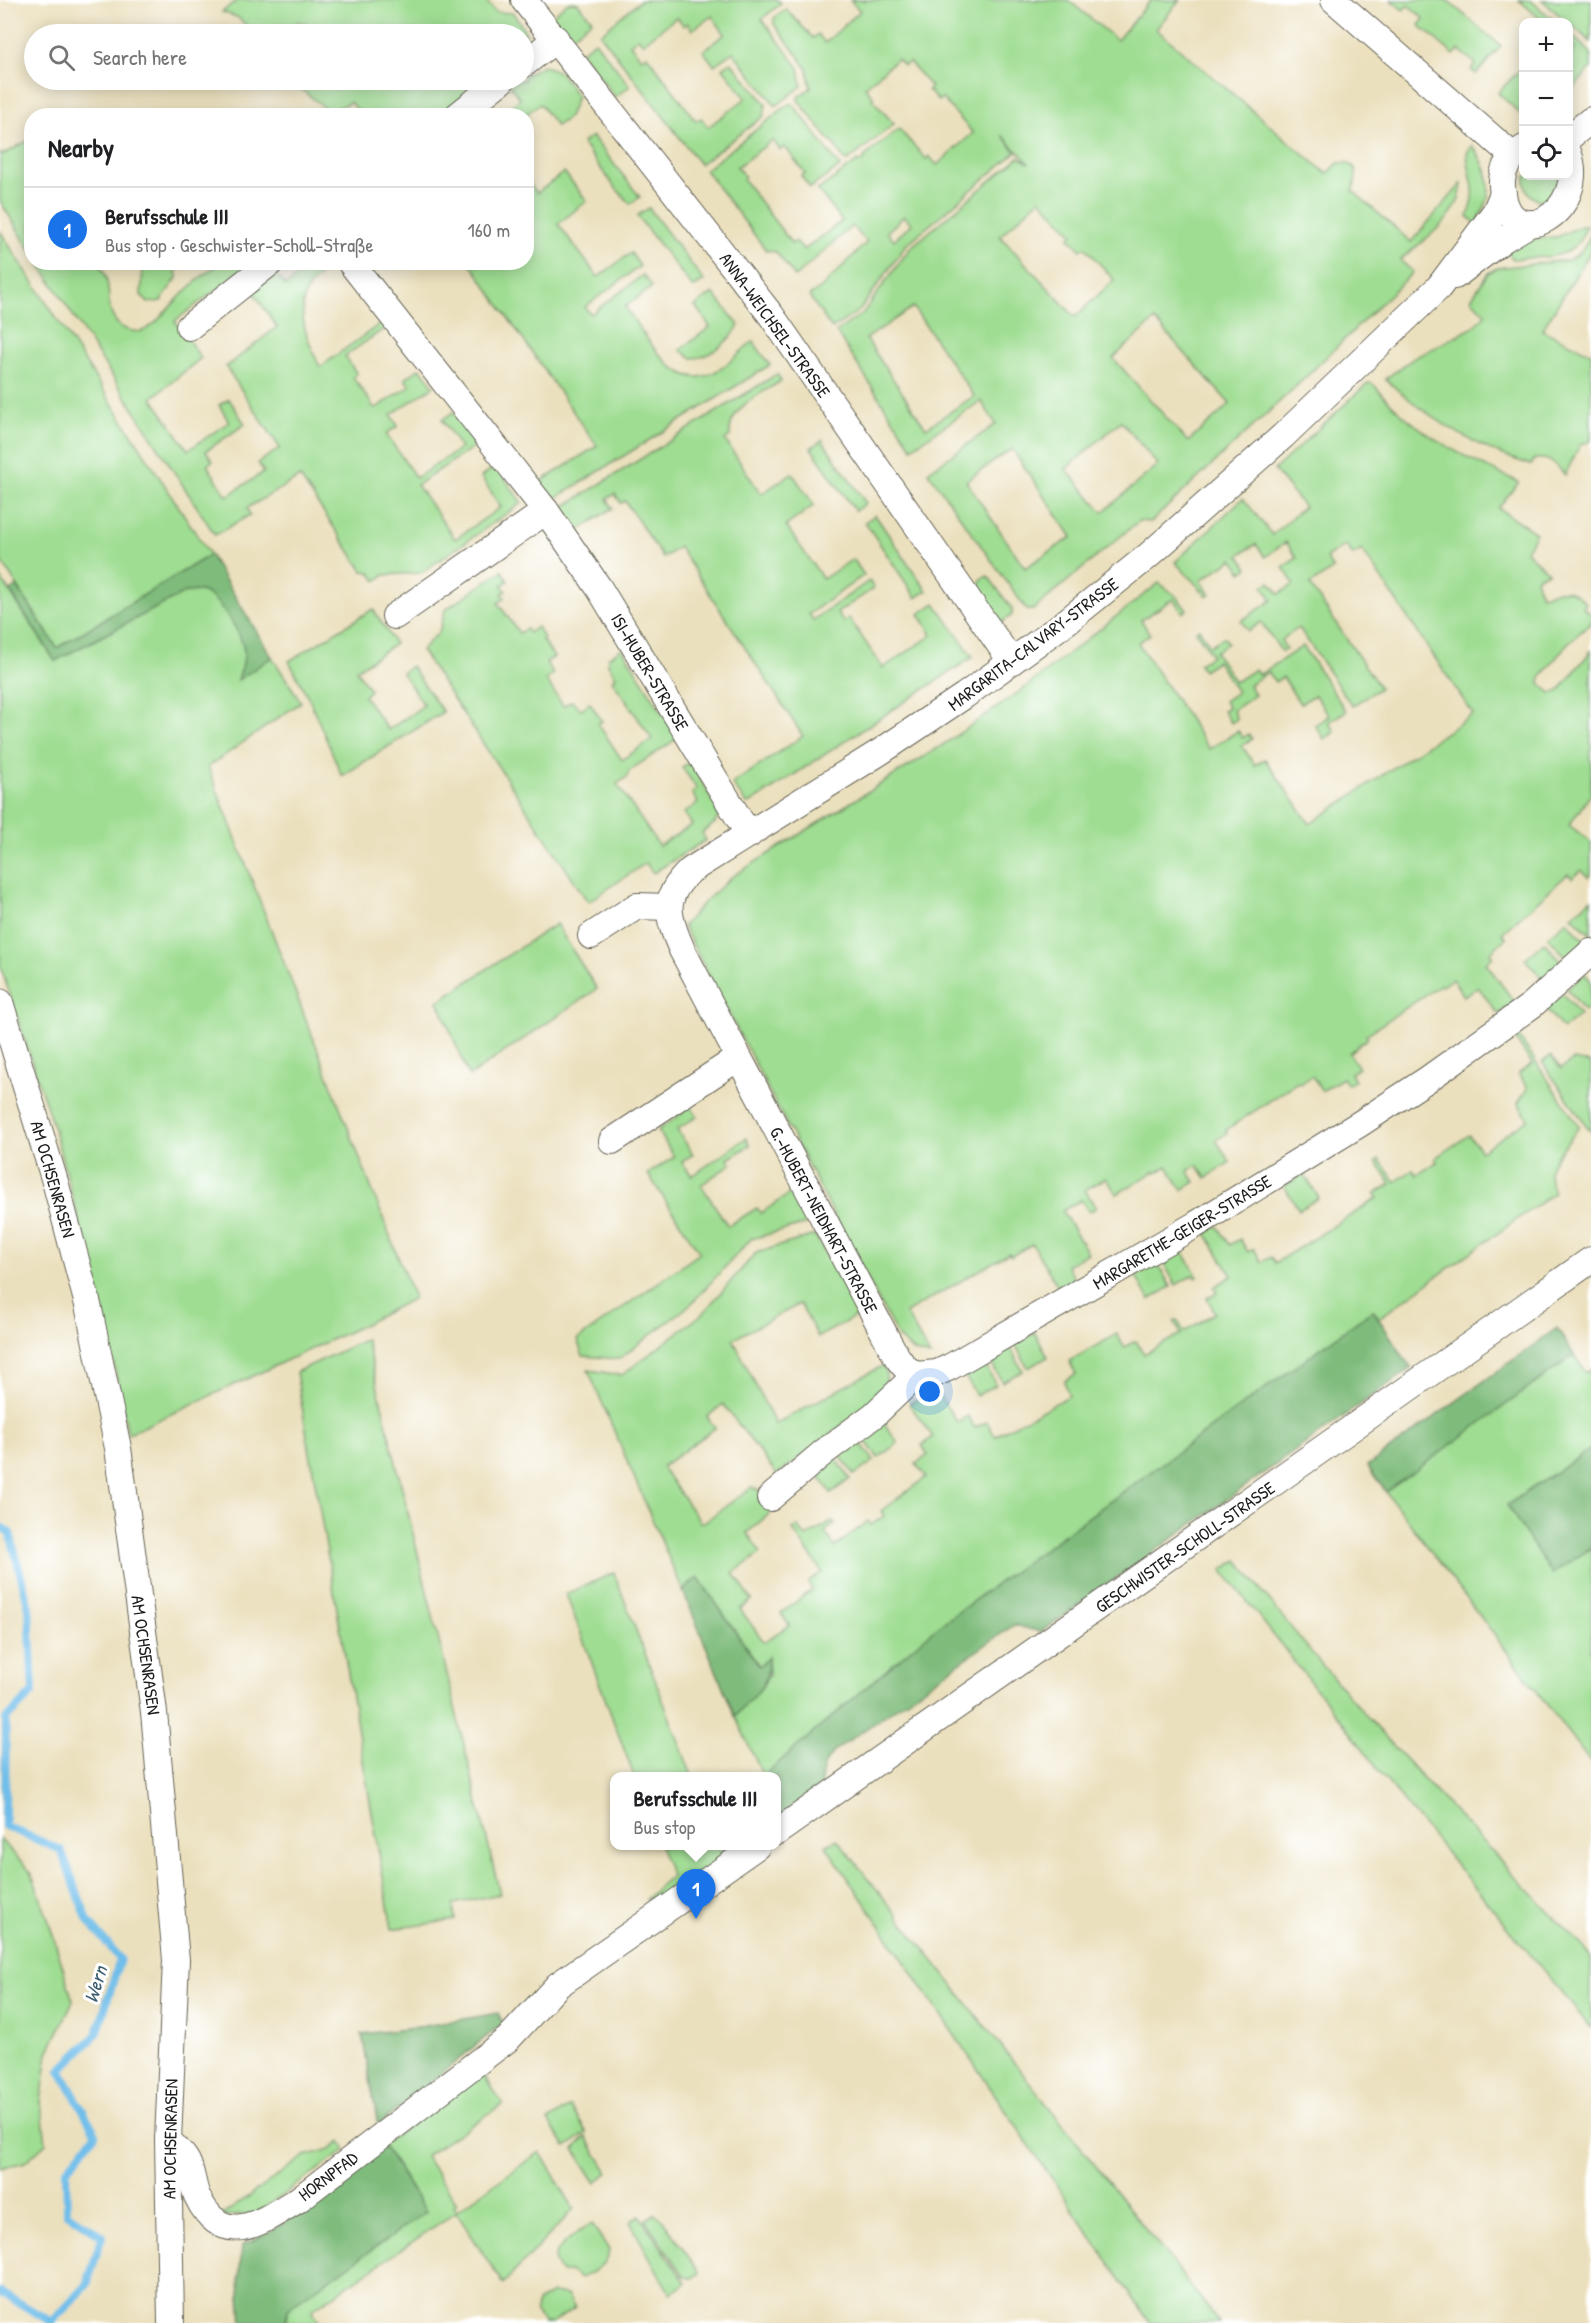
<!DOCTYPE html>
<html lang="en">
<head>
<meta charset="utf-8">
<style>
  body { margin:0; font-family:"Patrick Hand",sans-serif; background:#f2f2f2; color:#202124 }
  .controls { position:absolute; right:18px; top:18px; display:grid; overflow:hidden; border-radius:12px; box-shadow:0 3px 15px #0003 }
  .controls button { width:54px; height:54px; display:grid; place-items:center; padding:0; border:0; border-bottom:2px solid #e0e0e0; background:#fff; color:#202124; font:30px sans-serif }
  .you { position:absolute; left:930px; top:1392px; width:21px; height:21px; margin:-15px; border:4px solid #fff; border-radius:50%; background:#1a73e8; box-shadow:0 0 0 9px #1a73e833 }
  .badge { display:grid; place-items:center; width:39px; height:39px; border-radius:50%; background:#1a73e8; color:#fff; font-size:20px; font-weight:700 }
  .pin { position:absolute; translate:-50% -50px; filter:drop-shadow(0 2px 3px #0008) }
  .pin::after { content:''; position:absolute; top:32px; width:21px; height:18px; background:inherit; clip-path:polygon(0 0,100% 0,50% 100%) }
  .popup { position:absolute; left:610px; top:1772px; width:171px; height:78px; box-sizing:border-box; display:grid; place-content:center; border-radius:12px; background:#fff; filter:drop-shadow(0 2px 4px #0005); font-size:20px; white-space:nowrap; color:#757577 }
  .popup b { font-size:22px; color:#202124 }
  .popup::after { content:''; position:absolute; left:50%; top:100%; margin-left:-12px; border:12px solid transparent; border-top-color:#fff }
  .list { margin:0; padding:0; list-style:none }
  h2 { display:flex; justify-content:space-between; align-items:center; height:78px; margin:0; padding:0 24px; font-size:26px }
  h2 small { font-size:20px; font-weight:400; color:#757577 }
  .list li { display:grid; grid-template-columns:39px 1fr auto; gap:18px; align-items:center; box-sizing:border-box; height:84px; padding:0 24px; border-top:2px solid #e0e0e0 }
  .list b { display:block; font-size:22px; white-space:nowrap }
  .list p { margin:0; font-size:20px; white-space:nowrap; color:#757577 }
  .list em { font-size:20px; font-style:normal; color:#757577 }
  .icon { flex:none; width:33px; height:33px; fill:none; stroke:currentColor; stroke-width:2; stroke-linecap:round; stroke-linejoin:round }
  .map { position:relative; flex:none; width:1591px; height:2323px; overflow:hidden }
  .search { position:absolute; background:#fff; box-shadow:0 3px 15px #0003; left:24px; top:24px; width:510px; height:66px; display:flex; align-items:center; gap:15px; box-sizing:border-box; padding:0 21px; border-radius:33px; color:#757577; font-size:22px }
  .panel { position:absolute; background:#fff; box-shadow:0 3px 15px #0003; left:24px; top:108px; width:510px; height:162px; border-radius:24px }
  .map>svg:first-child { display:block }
  .green { fill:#9fdd92; stroke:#5e7c57; stroke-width:1.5; fill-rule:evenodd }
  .forest { fill:#7fbc7c; stroke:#4e6c4c; stroke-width:1.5 }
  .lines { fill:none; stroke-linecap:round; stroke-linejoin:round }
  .stream { stroke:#6fbeea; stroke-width:8 }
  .street-casing { stroke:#646154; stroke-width:28 }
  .street { stroke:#fff; stroke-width:26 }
  .labels { text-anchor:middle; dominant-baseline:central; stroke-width:6; stroke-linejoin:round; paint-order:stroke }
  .street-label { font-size:18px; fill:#1c1c1c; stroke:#fff }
  .water-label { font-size:20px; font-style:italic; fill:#3d5d6e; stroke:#fff }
</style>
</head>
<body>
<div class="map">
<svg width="1591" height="2323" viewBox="0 0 1591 2323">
  <rect width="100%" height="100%" fill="#fff"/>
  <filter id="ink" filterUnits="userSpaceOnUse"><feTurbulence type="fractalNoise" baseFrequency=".0167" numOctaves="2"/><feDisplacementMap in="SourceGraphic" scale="12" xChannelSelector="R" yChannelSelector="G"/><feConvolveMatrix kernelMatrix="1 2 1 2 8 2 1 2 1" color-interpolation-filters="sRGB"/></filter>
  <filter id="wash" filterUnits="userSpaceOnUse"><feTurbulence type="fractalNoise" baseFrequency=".008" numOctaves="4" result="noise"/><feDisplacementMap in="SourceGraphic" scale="24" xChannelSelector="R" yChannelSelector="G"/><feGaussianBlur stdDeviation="1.35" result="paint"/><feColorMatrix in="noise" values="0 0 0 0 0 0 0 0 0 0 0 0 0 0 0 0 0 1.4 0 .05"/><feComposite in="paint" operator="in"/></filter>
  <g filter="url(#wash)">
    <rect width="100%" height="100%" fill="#ebe0bd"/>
    <g class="green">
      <path d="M238,0H485L496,12L513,13C523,26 531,37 524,53V34H314L306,23L298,22L277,34H256L237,17L222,12Z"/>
      <polygon points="641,0 778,0 781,3 762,19 799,68 802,86 776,106 733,52 714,65 703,51 725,34 712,16 692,30 688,23 684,26 677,17 643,43 638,38 630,44 641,58 647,55 696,121 701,118 708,127 746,98 723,68 731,62 766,104 764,116 700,164 600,34"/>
      <path d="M850,0H1068L1117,40L1151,0H1180L1156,29L1327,174L1338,163C1361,161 1357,175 1353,191L1411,242L1462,183C1461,218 1424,239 1400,260L1413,272L1307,376L1151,522L1139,521L1033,610H1027L928,472L996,424L981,401L912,448L836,332L863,313L910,248L1019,157L1029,163L1002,135L1016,152L906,245L860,310L832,329L809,296L821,288L867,242L852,226L795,277L776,252L766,250L705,170L789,104H793L840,167L810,188L801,176L805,173L785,147L780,150L773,140L737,167L745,177L743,179L792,244L796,241L804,250L842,221L818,190L858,161L859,163L865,159L864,157L899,129L926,159L929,156L937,165L973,133L942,98L938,101L928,90L931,87L909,62L904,66L897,59L865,87L874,97L872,99L894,124L848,161L844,160L832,141L831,142L798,100L799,96L811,88L807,68L774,24V18L786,9L813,38L818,34L825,43L860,11ZM1040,199L1073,234L1069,238L1081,250L1085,247L1114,280L1075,317L1000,236ZM904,216L912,224L894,240L887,232ZM913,307L974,396L926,428L866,339ZM1155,320L1230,404L1188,442L1113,358ZM1121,421L1158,465L1103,512L1066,469ZM1012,449L1072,537L1025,568L966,481Z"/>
      <polygon points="1391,0 1447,0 1501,46 1476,74 1471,70 1476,64 1459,50 1454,55 1419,25 1424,19 1408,5 1403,10"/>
      <polygon points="1519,0 1530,0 1556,22 1544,22"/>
      <polygon points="1542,0 1591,0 1591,42"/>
      <polygon points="572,2 578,3 592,20 570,38 552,16 567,3"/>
      <polygon points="1569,33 1591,53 1591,68 1569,94 1569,57 1575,49 1569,43"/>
      <polygon points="595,41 630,86 615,97 581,52"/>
      <polygon points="543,65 560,72 577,96 569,117 556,126 540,104 525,115 499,116 520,99 510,86 518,80 524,80 524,76"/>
      <polygon points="1523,66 1524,66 1523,116 1498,93"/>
      <polygon points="295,80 483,80 438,116 362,115 350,102 330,112 301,89"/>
      <polygon points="592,136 640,197 630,204 613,185 582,143"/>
      <polygon points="31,139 31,251 0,201 0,153 2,155"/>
      <path d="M1472,145C1483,160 1492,178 1488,198C1486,207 1480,216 1476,224L1468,216C1480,188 1468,179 1467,153Z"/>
      <path d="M564,172L587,201L558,224L598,277L631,253L640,266L585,307L591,314L643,275L652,287L625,307C642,330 671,385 704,376C724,371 738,353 753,341L770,365L553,500L537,484L597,446L470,263L526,262L527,180L537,193Z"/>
      <path d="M1526,176H1558L1560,184L1551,198C1535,205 1522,192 1526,176Z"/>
      <polygon points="649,208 704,281 693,288 637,216"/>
      <path d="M1581,226H1587C1583,233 1580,242 1574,247C1563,259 1529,258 1513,259L1504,249L1523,239L1557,237Z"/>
      <polygon points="0,231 210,555 57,648 0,559"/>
      <path d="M1591,235V251L1542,330L1591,353V441L1580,445L1565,475C1556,465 1550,457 1535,459L1531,465C1477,449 1426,416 1385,379L1414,358L1472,328L1486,314L1471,299L1488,273L1497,268L1568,260C1581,255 1584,246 1591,235Z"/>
      <path d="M39,263H98C116,284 102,306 117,323C122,329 134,333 142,331C154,327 161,316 170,307C180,296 210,266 224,263C232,260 243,263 252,263L175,321L201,358L152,398L188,450L229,422L219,405L229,399L245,424L206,451L213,461L207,465L227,496L264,472L258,463L280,448L226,367L277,327L254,293L255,289L275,273L286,286L306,269L301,263H334C327,269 316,277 310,285C293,309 309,344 320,367L384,321L388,326L345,356L357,374L353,377L375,409L410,386L405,379L420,368L434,386L391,415L398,426L386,434L416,478L461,448L442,420L453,412L478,444L417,485L455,539L501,507L481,477L496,466L522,503L421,573L384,575L376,581L370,572L363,571L300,477L247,508L250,515L215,535Z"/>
      <polygon points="154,263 170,263 176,268 177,278 161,301 148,303 141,295 143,268"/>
      <path d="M713,293L739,325C731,340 709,359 692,358L680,350L710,327L695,306Z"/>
      <path d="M777,374L781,381C761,394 727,408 730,436L725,440L761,494L792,473L814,505L786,526L823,579L853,559L864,575L809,614L813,620L869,581L874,588L837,613L843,622L849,618L883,668L932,635L919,614L935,603L973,657L751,803L747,804L732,784L803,736L679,547L663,558L625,501L621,503L615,494L607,499L613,508L576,532L560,509Z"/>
      <path d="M1368,383L1373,384C1382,394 1391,405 1402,414C1436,444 1477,463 1519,482L1498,508L1536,533L1526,551L1548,572L1536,578L1541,595C1564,590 1567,585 1586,603L1583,608L1591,614V623L1567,644L1541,677L1540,683L1551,693L1558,692L1591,651V794L1569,825L1591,842V874L1588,877L1581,870L1572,878L1568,874L1502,933L1506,938L1490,953L1493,957L1486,963L1515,1003L1498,1014L1478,987L1464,996L1452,979L1442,986L1440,985L1366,1035L1368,1038L1349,1053L1359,1068L1351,1073L1355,1080L1348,1085L1343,1078L1322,1091L1312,1076L1300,1084L1298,1082L1226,1130L1227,1133L1216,1140L1230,1162L1206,1178L1197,1165L1188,1171L1195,1182L1182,1190L1167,1166L1156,1173L1155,1171L1117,1194L1106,1178L1085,1190L1096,1208L1089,1212L1081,1200L1062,1211L1088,1253L1067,1266L1076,1281L1060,1290L1032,1244L1011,1256L1009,1253L906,1313L930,1356L915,1352L899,1339L683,926L702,904L733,876L938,748L1022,690L1159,583L1175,595L1187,610L1183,613L1173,599L1141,620L1150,634L1138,643L1209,749L1238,731L1243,738L1249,734L1252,739L1242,746L1255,765L1265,759L1310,824L1473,714L1362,550L1353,555L1346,545L1326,558L1333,569L1310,585L1380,688L1352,706L1299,628L1281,640L1286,649L1282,652L1261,622L1248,631L1241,621L1272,600L1263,586L1270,582L1279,594L1294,584L1283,567L1297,558L1286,542L1265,557L1256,544L1239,555L1248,568L1242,572L1233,559L1201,580L1210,595L1207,596L1175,562L1243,498L1272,535L1304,507L1274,470Z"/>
      <polygon points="822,440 866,503 855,511 811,448"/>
      <polygon points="875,515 927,591 916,598 865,522"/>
      <polygon points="502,571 508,581 502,585 506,591 502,594 505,598 498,603 519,633 526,629 529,633 537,627 544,638 542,640 554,657 546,662 553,674 546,680 563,706 572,701 581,709 590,703 602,721 598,724 622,760 652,739 612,680 616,677 608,664 608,658 622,648 678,738 629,771 627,777 617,784 659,846 692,825 684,813 698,803 692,793 697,789 682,767 690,762 720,813 715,823 702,833 706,840 653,873 646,863 588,902 421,650 439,632 445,610"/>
      <polygon points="988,576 1012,609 1012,615 1002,622 995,617 978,590 981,579"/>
      <path d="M0,577L55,661L186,592C190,592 196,591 200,591C218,595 242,633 244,651C245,661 242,670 239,679L272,657L301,702L208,767L414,1298L363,1325L128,1434L101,1301L53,1126L0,965Z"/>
      <polygon points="373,609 395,644 356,670 370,690 364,696 388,730 424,705 402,673 411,666 443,712 342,776 310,701 289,661"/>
      <polygon points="1199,629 1210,646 1224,637 1228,643 1215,652 1235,682 1255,669 1259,675 1303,646 1346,711 1329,722 1335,732 1324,739 1315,725 1329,716 1315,695 1300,704 1283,677 1275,682 1268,672 1249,685 1255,695 1233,710 1237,719 1231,723 1223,711 1228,707 1224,701 1237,692 1217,661 1203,670 1199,664 1212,655 1196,631"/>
      <polygon points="1591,899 1591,935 1572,916"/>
      <polygon points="1567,921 1586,942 1567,958 1548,937"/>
      <polygon points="556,924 597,989 469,1076 438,1001"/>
      <polygon points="1544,942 1562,963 1544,980 1525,959"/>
      <polygon points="1585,974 1591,981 1591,1006 1585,1011 1567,989"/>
      <polygon points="1563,993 1580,1015 1563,1029 1545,1008"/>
      <path d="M1515,1031L1579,1126C1572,1140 1550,1159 1549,1174C1549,1180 1553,1188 1554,1193L1379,1318L1373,1310L932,1631L763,1776L735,1716L761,1688L769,1675L768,1658L759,1666L698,1577L683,1591L588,1370L622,1375L701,1315L756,1253L815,1235L859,1315L818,1337L800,1304L733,1339L775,1424L884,1365C888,1377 887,1385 880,1396L777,1475L723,1404L707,1417L715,1428L662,1467L700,1522H704L752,1487L760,1491L775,1509L747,1533L761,1553L733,1573L752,1600L740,1609L764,1642L789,1625L781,1613L812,1590L808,1583L822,1572L793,1530L798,1526L806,1537L832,1521L835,1524L825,1532L835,1547L868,1521L871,1525L884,1516L881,1511L926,1477L916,1464L928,1455L922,1445L933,1437L909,1404L935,1389L957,1422L968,1416L975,1428L987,1422L995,1436L1069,1396L1064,1381L1076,1374L1069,1361L1117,1334L1124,1347L1136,1341L1144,1354L1181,1334L1174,1321L1177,1320L1184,1332L1215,1313L1207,1298L1217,1292L1214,1287L1232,1276L1206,1233L1218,1226L1230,1245L1240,1239L1248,1252L1254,1249L1262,1262L1271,1257L1275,1263L1378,1198L1375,1194L1391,1184L1376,1161L1379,1159L1395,1182L1413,1170L1417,1175L1437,1162L1435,1158L1469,1135L1481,1151L1528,1119L1518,1103L1528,1088L1518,1074L1532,1064L1512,1034Z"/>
      <polygon points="1551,1056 1561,1069 1573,1060 1591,1063 1591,1132 1542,1062"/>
      <polygon points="691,1107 697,1116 677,1130 693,1154 682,1162 692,1176 746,1138 750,1145 728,1159 731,1164 701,1185 728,1226 757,1208 761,1213 794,1191 811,1223 751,1239 690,1305 619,1359 583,1356 577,1340 700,1253 648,1174 674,1157 658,1130"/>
      <polygon points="1304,1174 1319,1198 1299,1210 1284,1186"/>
      <polygon points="1181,1248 1198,1277 1196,1278 1193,1275 1176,1285 1162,1260"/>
      <polygon points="1158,1264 1171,1287 1149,1300 1136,1276"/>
      <polygon points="1035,1333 1048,1357 1028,1368 1015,1344"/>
      <polygon points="366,1339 500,1894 453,1904 455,1920 392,1929 296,1372"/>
      <polygon points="1010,1347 1023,1371 1002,1382 989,1358"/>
      <polygon points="1574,1355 1586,1373 1591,1370 1591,1449 1507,1505 1552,1574 1591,1548 1591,1763 1386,1492"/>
      <polygon points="983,1361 996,1385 976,1396 963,1372"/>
      <polygon points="883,1422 898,1443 878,1458 862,1436"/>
      <polygon points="858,1439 874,1461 854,1475 839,1454"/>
      <polygon points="835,1457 850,1479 831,1493 816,1472"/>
      <path d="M1238,1560C1345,1702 1469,1827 1591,1956V2028L1381,1774L1351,1733L1222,1570Z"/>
      <polygon points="614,1573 692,1776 634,1776 566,1594"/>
      <polygon points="0,1839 31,1872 48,1919 73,2001 48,2053 41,2102 46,2143 25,2162 0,2168"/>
      <polygon points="837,1839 1220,2323 1150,2323 826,1846"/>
      <polygon points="660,1846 736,1846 663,1899 646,1899 671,1876"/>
      <polygon points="482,2073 503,2104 425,2156 457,2203 453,2206 456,2211 540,2152 574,2209 503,2284 456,2212 312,2310 320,2323 285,2323 288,2310 295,2303 426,2211 383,2145"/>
      <polygon points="570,2106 587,2133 566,2147 548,2121"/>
      <polygon points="586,2137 608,2172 596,2183 574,2149"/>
      <polygon points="341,2141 346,2150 254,2215 221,2216 305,2156 330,2149"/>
      <polygon points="655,2214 663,2220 700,2273 692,2278 685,2277 645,2220"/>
      <polygon points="639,2215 686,2283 670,2294 630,2222"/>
      <path d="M592,2224L609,2250C608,2263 593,2274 580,2278L571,2272H560C558,2268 554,2262 554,2257C556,2247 583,2228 592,2224Z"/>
      <polygon points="552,2293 567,2295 575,2308 552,2323 543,2323 536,2312 537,2302"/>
    </g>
    <g class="forest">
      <path d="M210,555L272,657L238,680C241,670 245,662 244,651C242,634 218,595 200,591C196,591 190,592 186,592L55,661L10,591L17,586L57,648Z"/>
      <path d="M1373,1310L1411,1368L1041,1632L1014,1625L837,1749C825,1759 821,1770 821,1786L782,1815L777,1805V1776H763L932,1631Z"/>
      <polygon points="1557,1328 1574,1355 1386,1492 1367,1466"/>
      <polygon points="1591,1449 1591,1548 1552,1574 1507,1505"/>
      <path d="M698,1577L759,1666L768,1657C770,1688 754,1695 735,1716L683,1591Z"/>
      <polygon points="498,2013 503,2023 378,2125 362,2034 407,2029"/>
      <path d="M383,2145L426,2212L295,2303L288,2310L285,2323H242L239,2282L242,2245C289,2227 344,2177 383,2145Z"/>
    </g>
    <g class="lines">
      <polyline class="stream" points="0,1526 10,1533 29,1608 33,1692 6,1719 5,1826 61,1850 88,1921 120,1959 97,2034 60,2070 96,2134 66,2171 67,2213 102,2236 87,2285 52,2322 0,2292"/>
    </g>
  </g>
  <g filter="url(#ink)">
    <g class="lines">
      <g class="street-casing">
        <g id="street">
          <polyline points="524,0 771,315 1011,661"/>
          <polyline points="1334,0 1513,156"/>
          <polyline points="524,64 556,39"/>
          <polyline points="457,116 502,80"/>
          <polyline points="1568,138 1591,120"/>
          <path d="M1524,148C1510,157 1501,169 1502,186C1507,260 1591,212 1568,152"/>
          <polyline points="350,262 546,511 599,588 749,835"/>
          <polyline points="1455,276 1504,239 1531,223"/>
          <polyline points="189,327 271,262"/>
          <polyline points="395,616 546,511"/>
          <polyline points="591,936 637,906 669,907"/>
          <polyline points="0,1002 56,1185 88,1305 118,1448 154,1712 176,1960 168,2140 171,2323"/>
          <polyline points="612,1141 738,1058"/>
          <path d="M916,1375C901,1367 895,1354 887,1339L682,950C667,916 661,897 691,870L880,752L964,696L1066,622L1148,556L1283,436L1439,287L1495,212L1503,194"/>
          <polyline points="770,1498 824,1452 874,1415 916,1375 937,1373 950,1367 1195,1225 1361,1123 1428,1079 1532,1005 1591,952"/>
          <polyline points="777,1832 1591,1260"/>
          <path d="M168,2140C173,2146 180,2151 184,2157C192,2167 192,2184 197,2196C223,2251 262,2222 299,2199L508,2039L558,1985L757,1846"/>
        </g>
      </g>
      <use href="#street" class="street"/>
    </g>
  </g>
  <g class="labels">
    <g class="street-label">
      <text transform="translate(775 325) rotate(54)">ANNA-WEICHSEL-STRASSE</text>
      <text transform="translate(1033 644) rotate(-37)">MARGARITA-CALVARY-STRASSE</text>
      <text transform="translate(650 672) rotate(59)">ISI-HUBER-STRASSE</text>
      <text transform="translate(53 1179) rotate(74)">AM OCHSENRASEN</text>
      <text transform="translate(824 1220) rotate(62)">G.-HUBERT-NEIDHART-STRASSE</text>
      <text transform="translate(1182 1232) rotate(-31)">MARGARETHE-GEIGER-STRASSE</text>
      <text transform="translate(1185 1547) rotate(-35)">GESCHWISTER-SCHOLL-STRASSE</text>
      <text transform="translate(146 1655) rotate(82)">AM OCHSENRASEN</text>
      <text transform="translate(170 2139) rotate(-89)">AM OCHSENRASEN</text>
      <text transform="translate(328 2176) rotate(-37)">HORNPFAD</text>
    </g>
    <g class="water-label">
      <text transform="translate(95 1984) rotate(-73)">Wern</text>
    </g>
  </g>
</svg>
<div class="controls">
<button>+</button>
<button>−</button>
<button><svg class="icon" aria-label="locate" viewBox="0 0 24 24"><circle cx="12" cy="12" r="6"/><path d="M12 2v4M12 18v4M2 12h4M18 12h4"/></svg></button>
</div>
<div class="you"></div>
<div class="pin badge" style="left:696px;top:1919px">1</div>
<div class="popup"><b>Berufsschule III</b>Bus stop</div>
<div class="search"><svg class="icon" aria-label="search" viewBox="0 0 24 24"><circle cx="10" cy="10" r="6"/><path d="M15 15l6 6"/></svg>Search here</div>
<section class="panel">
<h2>Nearby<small></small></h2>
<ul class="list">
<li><span class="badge">1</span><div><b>Berufsschule III</b><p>Bus stop · Geschwister-Scholl-Straße</p></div><em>160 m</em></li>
</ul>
</section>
</div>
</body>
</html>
